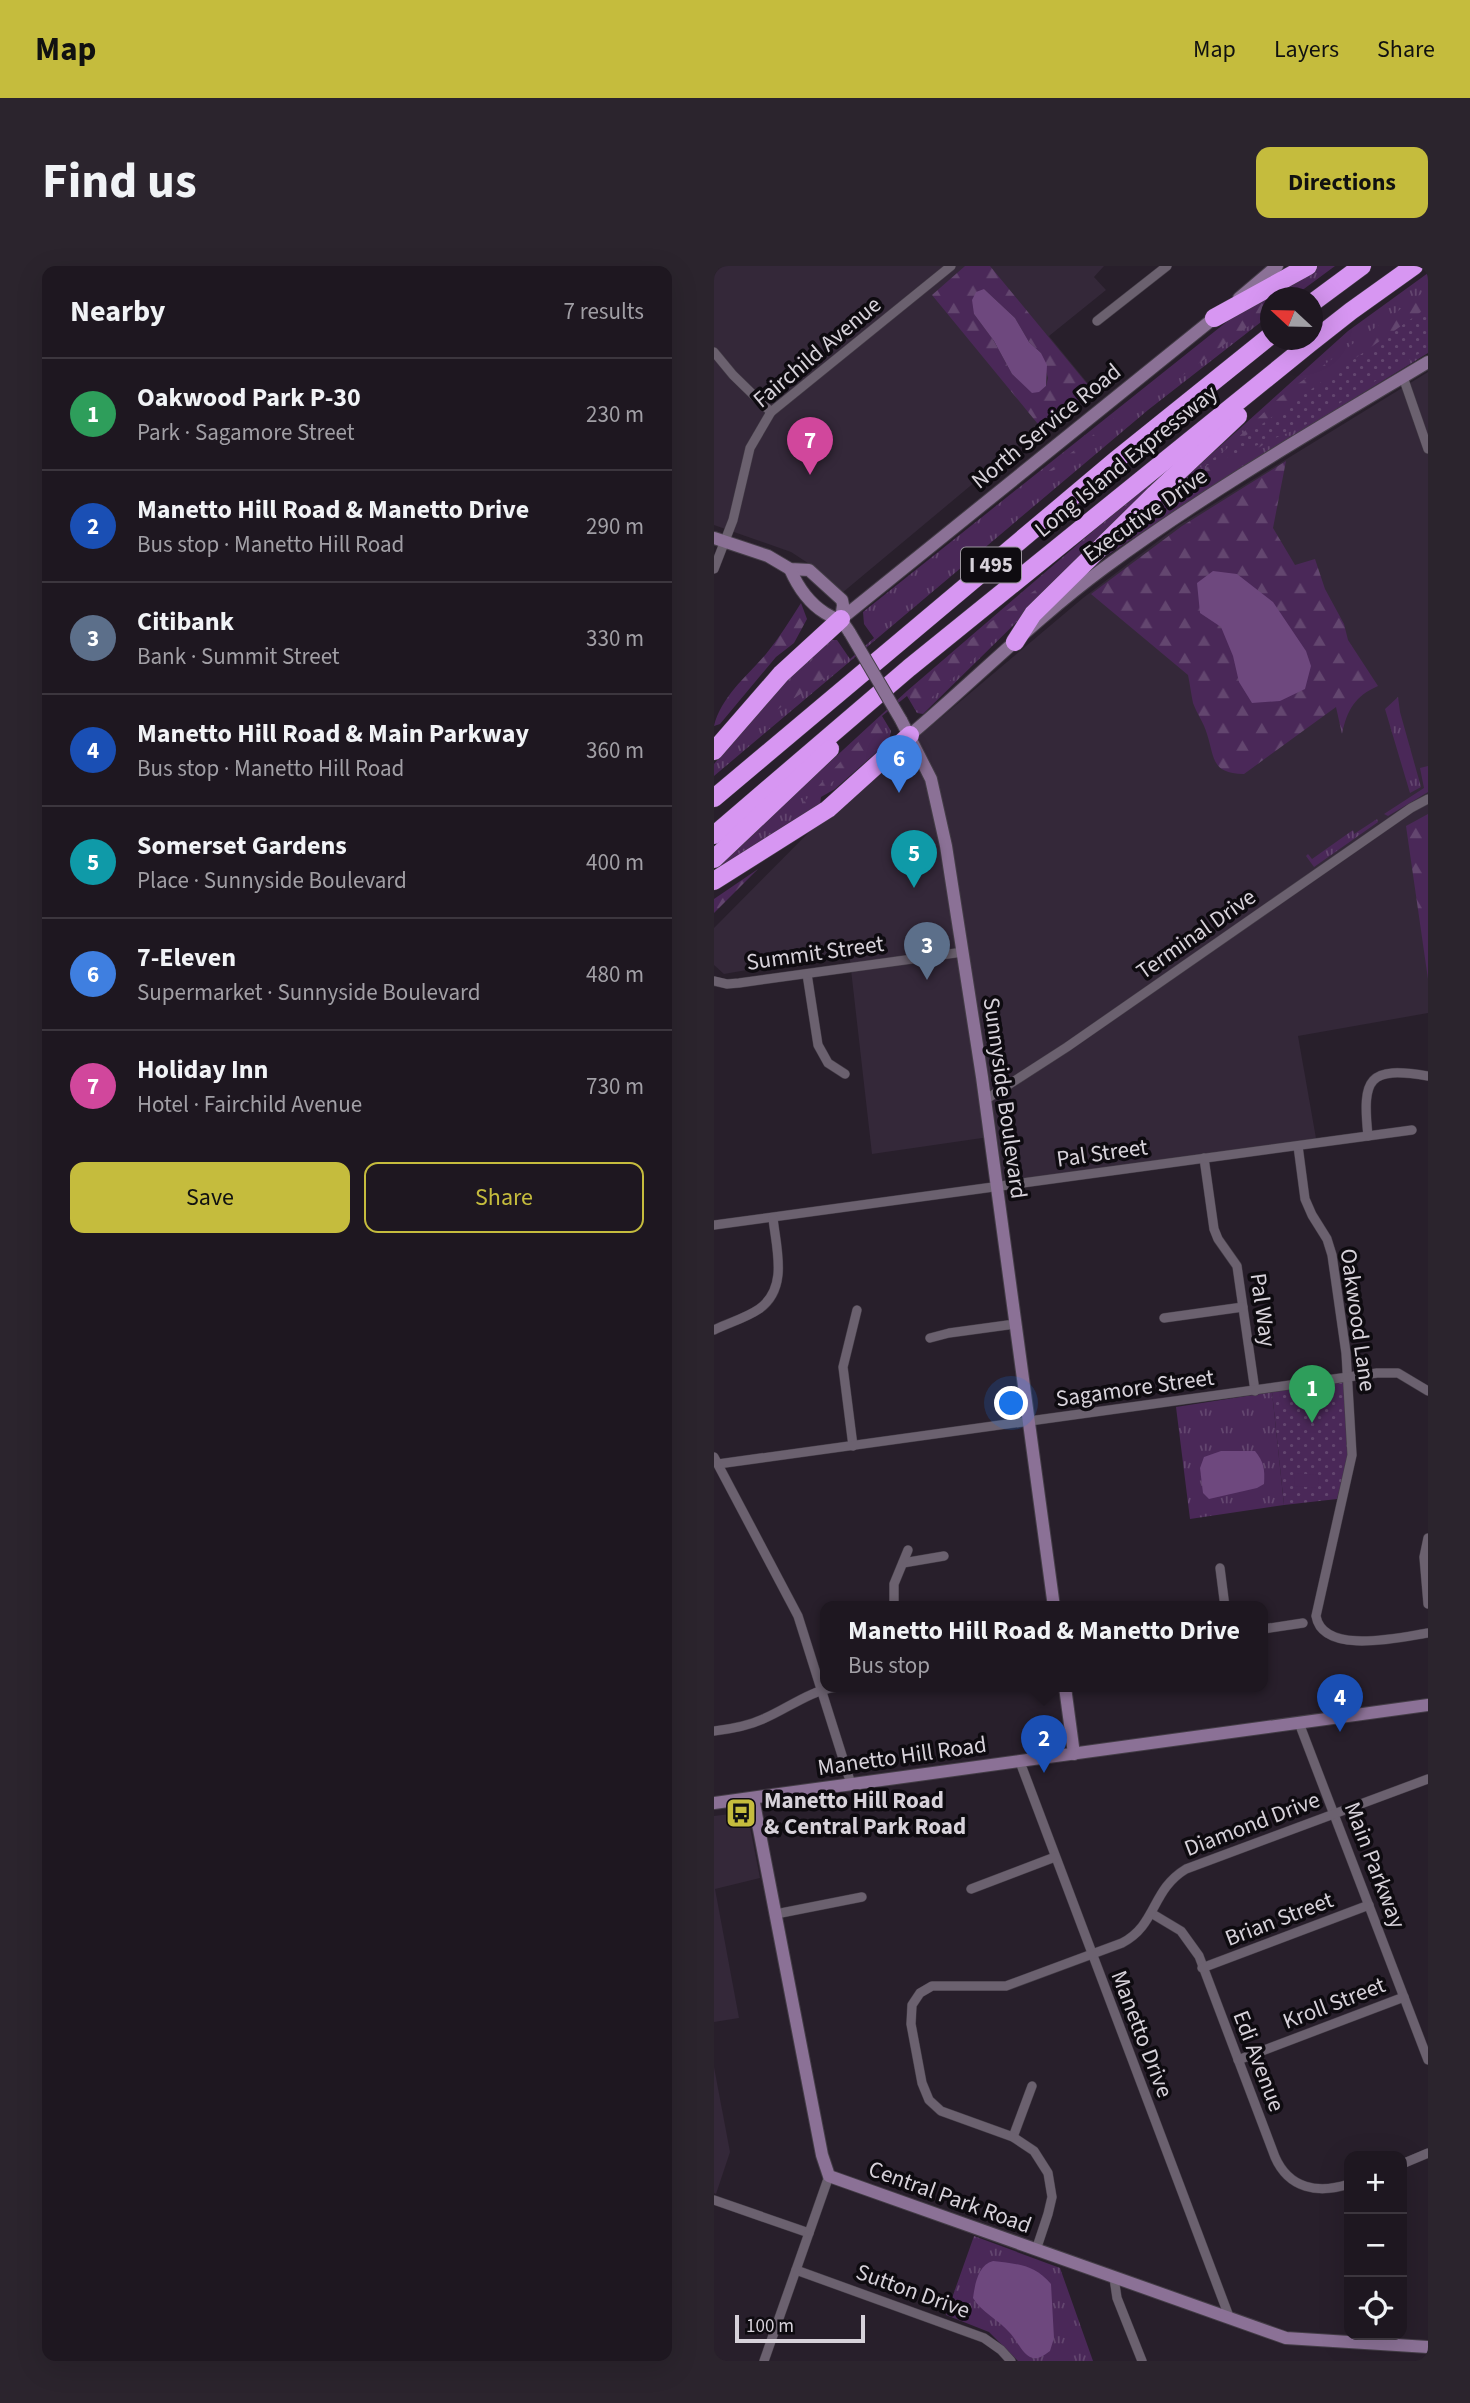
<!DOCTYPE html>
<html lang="en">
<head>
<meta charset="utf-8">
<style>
  body { margin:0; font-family:"Source Sans 3",sans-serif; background:#2b242d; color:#f1f3f6 }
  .controls { position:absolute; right:21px; bottom:21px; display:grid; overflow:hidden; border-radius:14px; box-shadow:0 7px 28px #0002 }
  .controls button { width:63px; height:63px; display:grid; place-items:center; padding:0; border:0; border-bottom:2px solid #3c363e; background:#1e1720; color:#f1f3f6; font:35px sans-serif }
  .compass { position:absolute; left:546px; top:21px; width:63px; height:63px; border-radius:50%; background:#1e1720; box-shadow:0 7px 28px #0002; rotate:292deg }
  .scale { position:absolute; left:21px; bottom:18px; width:130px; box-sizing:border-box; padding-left:7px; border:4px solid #d7d2da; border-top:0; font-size:19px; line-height:24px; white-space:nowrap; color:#d7d2da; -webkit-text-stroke:5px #0e0b10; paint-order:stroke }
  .you { position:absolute; left:298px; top:1138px; width:24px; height:24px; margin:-18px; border:5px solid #fff; border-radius:50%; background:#1a73e8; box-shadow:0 0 0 10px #1a73e833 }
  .badge { display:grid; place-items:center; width:46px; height:46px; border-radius:50%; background:#c5bc3d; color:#fff; font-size:23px; font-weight:700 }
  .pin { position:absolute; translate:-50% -58px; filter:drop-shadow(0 2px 4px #0008) }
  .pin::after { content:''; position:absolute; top:37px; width:24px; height:21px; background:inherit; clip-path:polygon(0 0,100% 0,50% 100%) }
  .popup { position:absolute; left:106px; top:1335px; width:448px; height:91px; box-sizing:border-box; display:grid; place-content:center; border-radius:14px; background:#1e1720; filter:drop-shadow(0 2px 5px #0005); font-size:23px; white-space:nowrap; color:#a19fa5 }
  .popup b { font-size:26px; color:#f1f3f6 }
  .popup::after { content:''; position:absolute; left:50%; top:100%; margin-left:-14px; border:14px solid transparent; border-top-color:#1e1720 }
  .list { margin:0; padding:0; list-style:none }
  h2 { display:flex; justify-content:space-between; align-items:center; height:91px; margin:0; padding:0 28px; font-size:30px }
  h2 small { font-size:23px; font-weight:400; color:#a19fa5 }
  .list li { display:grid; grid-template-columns:46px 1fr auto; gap:21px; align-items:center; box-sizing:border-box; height:112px; padding:0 28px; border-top:2px solid #3c363e }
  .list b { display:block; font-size:26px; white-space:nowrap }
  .list p { margin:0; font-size:23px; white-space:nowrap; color:#a19fa5 }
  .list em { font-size:23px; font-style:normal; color:#a19fa5 }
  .actions { display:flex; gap:14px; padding:21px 28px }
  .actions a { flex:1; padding:16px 0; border:2px solid #c5bc3d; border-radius:14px; text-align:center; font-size:24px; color:#c5bc3d }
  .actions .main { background:#c5bc3d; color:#111 }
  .icon { flex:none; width:38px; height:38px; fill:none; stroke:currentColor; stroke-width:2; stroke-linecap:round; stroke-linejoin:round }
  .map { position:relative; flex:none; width:714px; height:2095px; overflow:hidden; border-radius:14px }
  header { display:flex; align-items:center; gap:42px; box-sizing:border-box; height:98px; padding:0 35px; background:#c5bc3d; color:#111 }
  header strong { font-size:33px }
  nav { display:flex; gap:38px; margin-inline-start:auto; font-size:24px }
  .intro { display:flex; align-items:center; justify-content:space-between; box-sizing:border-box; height:168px; padding:0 42px }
  h1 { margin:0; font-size:49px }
  .button { padding:18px 32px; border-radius:14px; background:#c5bc3d; color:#111; font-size:24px; font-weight:700 }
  main { display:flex; gap:42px; padding:0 42px }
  aside { flex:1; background:#1e1720; border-radius:14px; box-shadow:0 7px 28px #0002 }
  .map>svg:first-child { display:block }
  .built { fill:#342839 }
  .grass { fill:url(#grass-tufts) }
  .forest { fill:url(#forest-firs); fill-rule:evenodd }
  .park { fill:url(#park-dots) }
  .pitch { fill:#4a2858 }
  .water { fill:#6e487e }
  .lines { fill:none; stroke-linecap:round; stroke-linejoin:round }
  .street-casing { stroke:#443d47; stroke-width:10 }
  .secondary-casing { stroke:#443d47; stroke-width:14 }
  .highway-casing { stroke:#443d47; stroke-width:19 }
  .street { stroke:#6b616f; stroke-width:9 }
  .secondary { stroke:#8b7196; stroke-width:12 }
  .highway { stroke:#d796f2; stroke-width:18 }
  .secondary-bridge-casing { stroke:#443d47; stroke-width:14; stroke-linecap:butt }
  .secondary-bridge { stroke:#8b7196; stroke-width:12 }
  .labels { text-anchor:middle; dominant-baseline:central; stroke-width:7; stroke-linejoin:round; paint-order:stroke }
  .shield { fill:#0e0b10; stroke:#9b969d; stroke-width:2 }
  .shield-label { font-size:21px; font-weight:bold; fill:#d7d2da }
  .street-label { font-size:23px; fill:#d7d2da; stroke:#0e0b10 }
  .poi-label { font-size:23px; font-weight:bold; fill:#d7d2da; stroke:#0e0b10; text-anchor:start }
</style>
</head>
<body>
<header>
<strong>Map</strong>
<nav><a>Map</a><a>Layers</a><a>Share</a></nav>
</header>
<div class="intro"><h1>Find us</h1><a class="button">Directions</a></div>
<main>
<aside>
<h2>Nearby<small>7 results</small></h2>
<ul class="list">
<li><span class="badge" style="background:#2e9e5b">1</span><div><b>Oakwood Park P-30</b><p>Park · Sagamore Street</p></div><em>230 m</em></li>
<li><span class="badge" style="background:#1a4fb4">2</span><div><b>Manetto Hill Road &amp; Manetto Drive</b><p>Bus stop · Manetto Hill Road</p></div><em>290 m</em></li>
<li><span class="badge" style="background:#5c6f8a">3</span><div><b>Citibank</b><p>Bank · Summit Street</p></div><em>330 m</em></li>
<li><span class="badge" style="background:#1a4fb4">4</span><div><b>Manetto Hill Road &amp; Main Parkway</b><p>Bus stop · Manetto Hill Road</p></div><em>360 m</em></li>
<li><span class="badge" style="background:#0f9aa8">5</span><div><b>Somerset Gardens</b><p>Place · Sunnyside Boulevard</p></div><em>400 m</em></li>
<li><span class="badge" style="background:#3f7fe0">6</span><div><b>7-Eleven</b><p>Supermarket · Sunnyside Boulevard</p></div><em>480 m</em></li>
<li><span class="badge" style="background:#d1479c">7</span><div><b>Holiday Inn</b><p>Hotel · Fairchild Avenue</p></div><em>730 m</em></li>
</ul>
<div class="actions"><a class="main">Save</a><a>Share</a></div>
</aside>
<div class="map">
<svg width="714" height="2095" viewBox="0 0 714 2095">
  <defs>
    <pattern id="grass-tufts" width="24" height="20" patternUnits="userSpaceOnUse" patternTransform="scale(1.75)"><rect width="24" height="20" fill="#4a2858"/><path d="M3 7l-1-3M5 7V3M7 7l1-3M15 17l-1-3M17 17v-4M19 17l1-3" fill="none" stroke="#63466f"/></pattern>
    <pattern id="forest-firs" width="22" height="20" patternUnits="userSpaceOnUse" patternTransform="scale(1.75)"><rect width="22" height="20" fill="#4a2858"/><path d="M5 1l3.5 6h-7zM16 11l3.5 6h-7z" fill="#63466f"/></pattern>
    <pattern id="park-dots" width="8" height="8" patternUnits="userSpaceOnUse" patternTransform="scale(1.75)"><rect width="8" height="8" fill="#4a2858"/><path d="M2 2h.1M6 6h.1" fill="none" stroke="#63466f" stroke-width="1.8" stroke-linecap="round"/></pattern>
  </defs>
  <rect width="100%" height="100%" fill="#281f2b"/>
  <g class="built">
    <polygon points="0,0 390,0 380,11 392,24 335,70 376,120 128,327 100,301 77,286 0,259"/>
    <polygon points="714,106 714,747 584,770 603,878 282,922 275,871 158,888 135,686 10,708 0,699 0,662 114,547 369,332 464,260"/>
    <polygon points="33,1546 46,1612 1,1623 25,1752 0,1756 0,1550"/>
    <polygon points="0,1801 16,1886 2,1928 0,1927"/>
  </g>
  <g class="grass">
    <polygon points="599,0 621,0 579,31 556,32 556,49 434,144 0,510 0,498 42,447 112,374 123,374 136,393 160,372 150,358 149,346 525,46"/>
    <polygon points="714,7 714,87 527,202 392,290 413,264 634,65"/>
    <polygon points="463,193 382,278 209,448 203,447 193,430 168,450 177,465 175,475 121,523 107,531 106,538 5,603 2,601 193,425"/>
    <polygon points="684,431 686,446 707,521 696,527 671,443"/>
    <polygon points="714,500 714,526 674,550 670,548 710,522 706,502"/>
    <polygon points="663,553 664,556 600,601 592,590 594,588 598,593 639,564 640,568"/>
    <polygon points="558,1126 570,1239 476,1253 462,1141"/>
    <polygon points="260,1970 346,2002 379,2095 304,2095 275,2066 232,2049"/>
  </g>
  <g class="forest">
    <path d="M251,0H276L379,125L328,163L218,29ZM270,23L301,52L315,76L327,87L334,112L332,120L325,125L318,126L298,108L280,75L260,48Z"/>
    <path d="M600,4C589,21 577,31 556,32V44L460,116L410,147L364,193L331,208L532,45Z"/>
    <polygon points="714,23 714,75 506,206 480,214 566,131"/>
    <path d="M572,195L559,262L581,299L601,293L611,323L630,358L634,374L664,420C641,430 633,444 628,468L622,441L530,508C497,507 501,493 493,468C490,457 483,448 479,437C477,428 476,418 474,409L377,328L468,260Z"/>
    <polygon points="327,320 327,324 303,353 217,432 201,443 194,427 278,355"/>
    <path d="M87,337L93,353L80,377L62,391L6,458L0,460C7,431 33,410 52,388C65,372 76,354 87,337Z"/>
    <polygon points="119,374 131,392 128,400 42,458 69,422"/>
    <polygon points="167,451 173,471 145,501 118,516 90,550 79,548"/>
    <polygon points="714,548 714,713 692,560"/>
    <polygon points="44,603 0,647 0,633"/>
  </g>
  <g class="park">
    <polygon points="714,41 714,82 586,162 484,203"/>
    <polygon points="631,1116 636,1188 623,1233 570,1239 558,1126"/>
  </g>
  <polygon class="pitch" points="581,1207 605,1209 604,1222 580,1220"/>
  <g class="water">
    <polygon points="270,23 301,52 315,76 327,87 333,99 332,120 325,126 318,127 298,108 280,75 260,48 258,34 262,26"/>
    <polygon points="499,305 523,308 559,336 592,385 597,400 591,423 566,435 538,437 525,416 519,390 507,361 486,347 483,317"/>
    <path d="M507,1185H541C550,1196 551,1204 550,1218L543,1222L495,1233L489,1227L486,1202L490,1191Z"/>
    <path d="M279,1995C303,1998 320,1998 337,2018L340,2072L336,2085C330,2089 324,2095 316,2091C308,2087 302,2073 295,2066C285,2054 267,2046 259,2032C261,2018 264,1999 279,1995Z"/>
  </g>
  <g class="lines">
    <g class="street-casing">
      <g id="street">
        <polyline points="383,55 453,0"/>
        <polyline points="0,86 19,109 57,146"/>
        <polyline points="689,111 714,183"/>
        <polyline points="0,303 19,254 36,182 57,146 237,0"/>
        <polyline points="93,708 104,779 114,797 131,808"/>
        <polyline points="0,715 13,718 25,717 249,686"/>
        <polyline points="271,834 353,781 697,542 714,533"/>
        <path d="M654,870C648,812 654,800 714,810"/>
        <path d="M584,880L591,933L598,949L613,973L618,989L632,1087L638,1189L602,1350C609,1390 687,1371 714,1367"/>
        <polyline points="490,892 500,963 504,973 523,1000 541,1125"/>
        <polyline points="0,959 698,864"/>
        <polyline points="450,1052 529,1041"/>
        <path d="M0,1064C14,1057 32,1052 45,1043C75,1022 62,982 59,952"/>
        <polyline points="216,1072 235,1067 301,1058"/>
        <polyline points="139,1180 129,1101 143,1044"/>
        <polyline points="0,1191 84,1350 137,1518"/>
        <polyline points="4,1198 663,1107 684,1107 714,1125"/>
        <polyline points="714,1272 710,1291 714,1338"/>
        <polyline points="189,1297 230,1290"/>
        <polyline points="506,1302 511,1341"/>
        <polyline points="180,1341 180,1318 194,1284"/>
        <polyline points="549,1363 589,1357"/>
        <polyline points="585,1457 714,1794"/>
        <path d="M0,1465C17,1463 34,1460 49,1453C73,1443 95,1425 122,1421"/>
        <polyline points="306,1496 516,2053"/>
        <polyline points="257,1623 341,1591"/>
        <path d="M437,1647L467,1665L485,1690L561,1891C575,1923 604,1928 635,1918"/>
        <polyline points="62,1648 148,1631"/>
        <polyline points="488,1702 655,1639"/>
        <polyline points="524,1794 690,1731"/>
        <polyline points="299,1871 318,1820"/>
        <polyline points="688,1898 714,1887"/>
        <polyline points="0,1934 95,1967"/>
        <path d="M322,1984L334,1948L338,1931L334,1907L320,1885L299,1871L227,1845L215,1834L208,1817L197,1758L198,1739L206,1727L218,1720H292L408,1677C443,1659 437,1624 472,1603L714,1513"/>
        <polyline points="82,2004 270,2072 287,2084 297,2095"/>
        <polyline points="400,2012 403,2032 428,2095"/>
        <polyline points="50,2095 115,1910"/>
      </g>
    </g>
    <g class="secondary-casing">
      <g id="secondary">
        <polyline points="525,32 563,0"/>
        <polyline points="0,272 54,290 76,303 95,304 128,334 129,339 127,353"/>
        <path d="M76,303C83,319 95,337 111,347C127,357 124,348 136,367"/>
        <polyline points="127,353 505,48"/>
        <polyline points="187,454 217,513 232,580 268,811 340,1341"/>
        <path d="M196,469C261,414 321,353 390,302C493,226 604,162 714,96"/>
        <polyline points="351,1421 360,1488"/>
        <polyline points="39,1532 108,1889 115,1910 572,2072 714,2081"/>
        <polyline points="0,1537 714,1439"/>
      </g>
    </g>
    <g class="highway-casing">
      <g id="highway">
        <polyline points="598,37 648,0"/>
        <polyline points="500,52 594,0"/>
        <polyline points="301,376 319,348 441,228 524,150"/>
        <polyline points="0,485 67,408 127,353"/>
        <polyline points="0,532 402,194 556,70"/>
        <polyline points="0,569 195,402 595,78 637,45 700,0"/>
        <polyline points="0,593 116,483"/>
        <polyline points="0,615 114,543 196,469"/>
      </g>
    </g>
    <use href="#street" class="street"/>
    <use href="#secondary" class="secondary"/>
    <use href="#highway" class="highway"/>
    <g class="secondary-bridge-casing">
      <polyline id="secondary-bridge" points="136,367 187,454"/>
    </g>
    <use href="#secondary-bridge" class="secondary-bridge"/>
  </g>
  <defs>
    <g id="bus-square" transform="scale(1.575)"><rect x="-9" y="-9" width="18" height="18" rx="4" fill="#c5bc3d" stroke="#0e0b10"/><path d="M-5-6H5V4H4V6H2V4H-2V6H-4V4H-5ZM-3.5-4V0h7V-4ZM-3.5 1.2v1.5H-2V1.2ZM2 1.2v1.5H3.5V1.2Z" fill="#111"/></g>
  </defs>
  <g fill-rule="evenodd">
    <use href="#bus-square" x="27" y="1547"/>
  </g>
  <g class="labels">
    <rect class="shield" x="247" y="281.5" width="60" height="35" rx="5"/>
    <g class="shield-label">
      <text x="277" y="299">I 495</text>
    </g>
    <g class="street-label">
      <text transform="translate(103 86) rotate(-40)">Fairchild Avenue</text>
      <text transform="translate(332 160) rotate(-39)">North Service Road</text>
      <text transform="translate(412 195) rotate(-39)">Long Island Expressway</text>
      <text transform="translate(431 249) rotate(-35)">Executive Drive</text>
      <text transform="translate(482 668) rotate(-35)">Terminal Drive</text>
      <text transform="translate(101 687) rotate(-8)">Summit Street</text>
      <text transform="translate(291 832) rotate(82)">Sunnyside Boulevard</text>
      <text transform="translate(388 887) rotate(-8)">Pal Street</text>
      <text transform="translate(549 1044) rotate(82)">Pal Way</text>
      <text transform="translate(644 1054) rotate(82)">Oakwood Lane</text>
      <text transform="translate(421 1122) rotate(-8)">Sagamore Street</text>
      <text transform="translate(188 1490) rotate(-8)">Manetto Hill Road</text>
      <text transform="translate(538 1558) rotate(-21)">Diamond Drive</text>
      <text transform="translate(661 1599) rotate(69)">Main Parkway</text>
      <text transform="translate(565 1653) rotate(-21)">Brian Street</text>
      <text transform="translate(620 1737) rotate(-21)">Kroll Street</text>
      <text transform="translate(428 1768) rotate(69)">Manetto Drive</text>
      <text transform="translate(545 1795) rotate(69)">Edi Avenue</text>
      <text transform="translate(236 1931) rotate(20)">Central Park Road</text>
      <text transform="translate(199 2025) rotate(20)">Sutton Drive</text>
    </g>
    <g class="poi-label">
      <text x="50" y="1534">Manetto Hill Road<tspan x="50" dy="26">&amp; Central Park Road</tspan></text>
    </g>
  </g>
</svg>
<div class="controls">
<button>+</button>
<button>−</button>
<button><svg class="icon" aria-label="locate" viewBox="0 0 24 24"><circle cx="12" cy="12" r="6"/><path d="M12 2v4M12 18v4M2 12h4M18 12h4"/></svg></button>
</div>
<svg class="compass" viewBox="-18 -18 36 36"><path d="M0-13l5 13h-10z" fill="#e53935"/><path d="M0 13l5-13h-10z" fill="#a19fa5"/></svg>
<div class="scale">100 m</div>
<div class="you"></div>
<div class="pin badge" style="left:598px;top:1157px;background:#2e9e5b">1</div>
<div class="pin badge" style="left:330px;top:1507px;background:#1a4fb4">2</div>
<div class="popup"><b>Manetto Hill Road &amp; Manetto Drive</b>Bus stop</div>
<div class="pin badge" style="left:213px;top:714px;background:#5c6f8a">3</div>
<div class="pin badge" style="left:626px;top:1466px;background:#1a4fb4">4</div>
<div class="pin badge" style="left:200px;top:622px;background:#0f9aa8">5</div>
<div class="pin badge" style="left:185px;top:527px;background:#3f7fe0">6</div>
<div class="pin badge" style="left:96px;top:209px;background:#d1479c">7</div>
</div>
</main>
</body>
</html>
